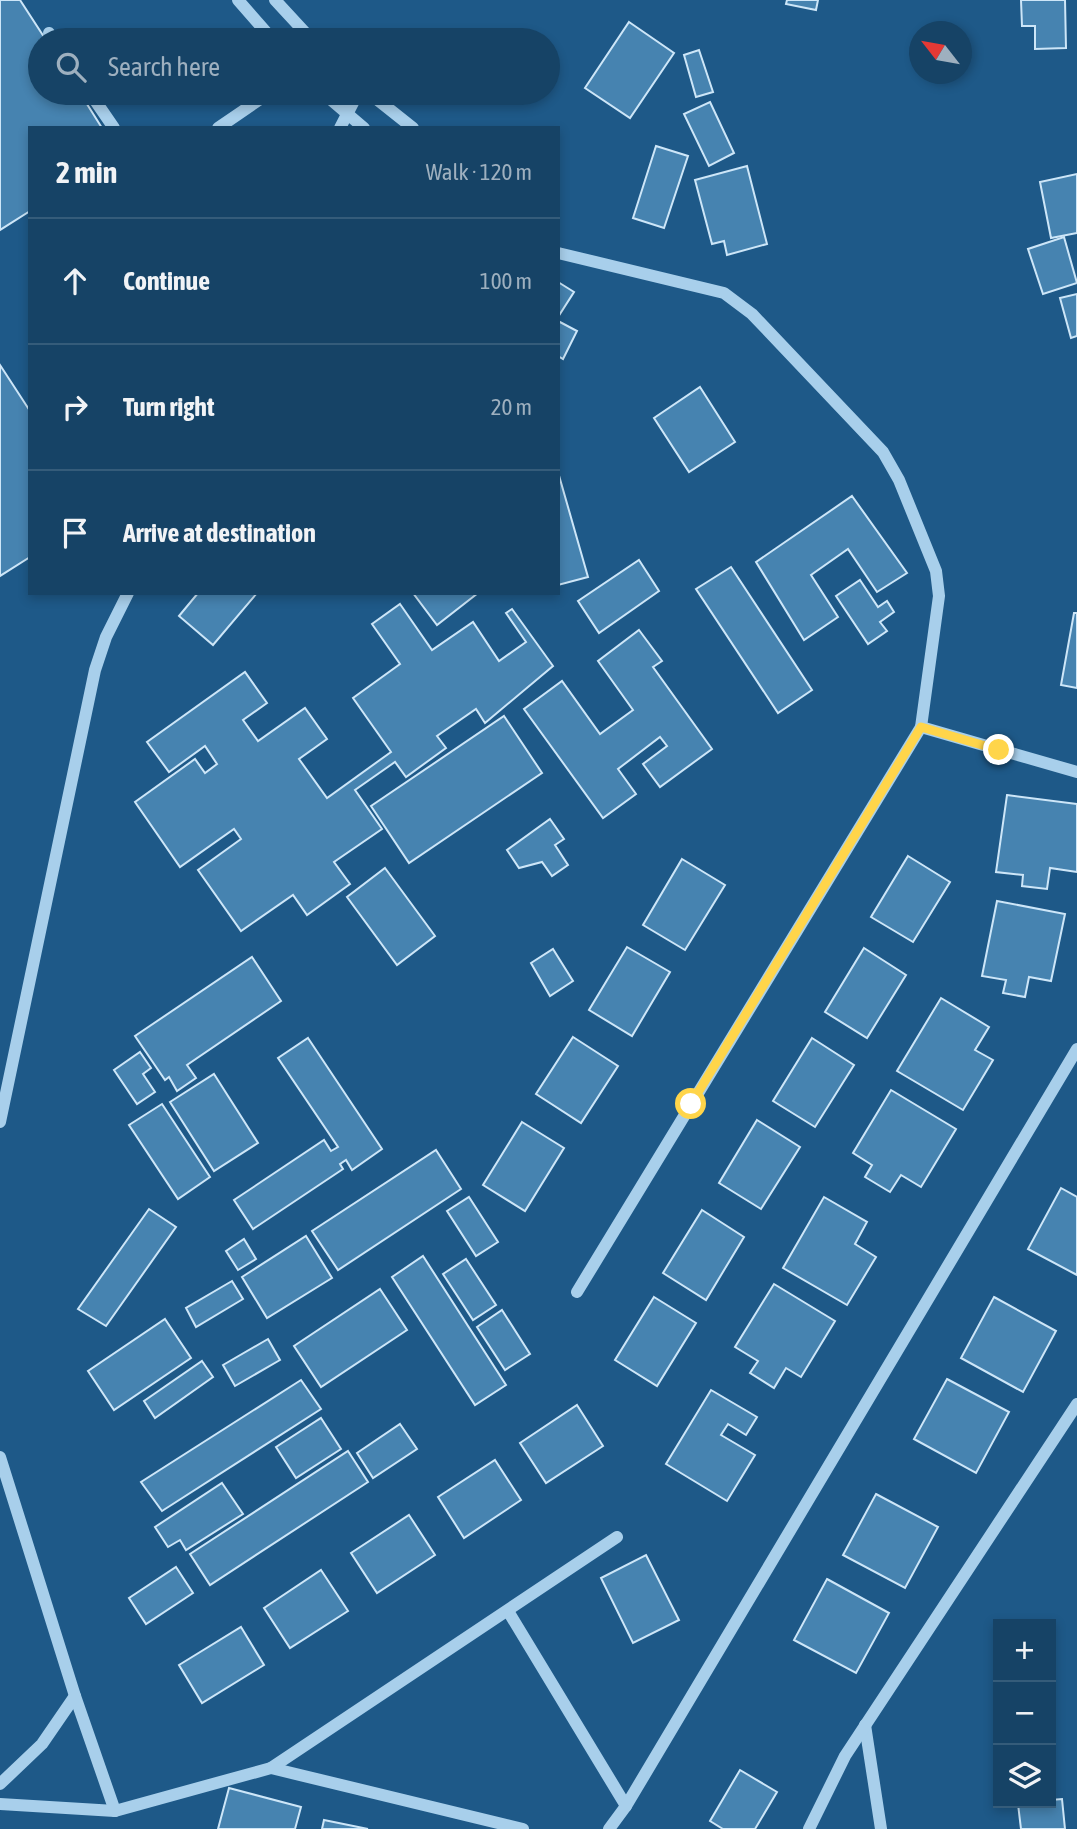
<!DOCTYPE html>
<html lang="en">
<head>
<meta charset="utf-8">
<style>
  body { margin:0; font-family:"Asap Condensed",sans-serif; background:#1f4a6c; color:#f1f3f6 }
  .controls { position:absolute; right:21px; bottom:21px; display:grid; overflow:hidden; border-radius:0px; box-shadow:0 4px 10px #0003 }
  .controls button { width:63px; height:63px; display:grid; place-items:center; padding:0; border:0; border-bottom:2px solid #355c7a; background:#164366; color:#f1f3f6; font:35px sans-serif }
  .compass { position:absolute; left:909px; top:21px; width:63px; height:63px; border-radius:50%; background:#164366; box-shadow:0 4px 10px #0003; rotate:301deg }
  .stop { position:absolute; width:21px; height:21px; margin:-16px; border:5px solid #ffd54a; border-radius:50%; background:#fff }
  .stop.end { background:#ffd54a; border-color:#fff; box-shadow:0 2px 7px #0008 }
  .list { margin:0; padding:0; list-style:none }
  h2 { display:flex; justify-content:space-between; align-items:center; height:91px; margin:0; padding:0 28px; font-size:30px }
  h2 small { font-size:23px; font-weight:400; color:#9eb0bf }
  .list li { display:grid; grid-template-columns:46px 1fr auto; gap:21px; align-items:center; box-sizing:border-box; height:126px; padding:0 28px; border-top:2px solid #355c7a }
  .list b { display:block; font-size:26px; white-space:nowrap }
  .list em { font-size:23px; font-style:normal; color:#9eb0bf }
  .icon { flex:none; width:38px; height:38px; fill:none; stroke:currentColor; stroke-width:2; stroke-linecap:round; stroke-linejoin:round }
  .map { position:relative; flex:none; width:1077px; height:1829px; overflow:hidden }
  .search { position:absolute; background:#164366; box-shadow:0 4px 10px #0003; left:28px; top:28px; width:532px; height:77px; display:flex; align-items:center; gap:18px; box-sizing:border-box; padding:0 24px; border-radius:38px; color:#9eb0bf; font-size:26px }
  .panel { position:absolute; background:#164366; box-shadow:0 4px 10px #0003; left:28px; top:126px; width:532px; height:469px; border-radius:0px }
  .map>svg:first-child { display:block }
  .building { fill:#4683b0; stroke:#cde6f8; stroke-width:2 }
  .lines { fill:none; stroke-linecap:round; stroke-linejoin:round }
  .minor { stroke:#a8cfeb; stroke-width:12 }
  .route { stroke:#ffd54a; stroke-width:9 }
</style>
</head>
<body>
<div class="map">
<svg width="1077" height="1829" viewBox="0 0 1077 1829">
  <rect width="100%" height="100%" fill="#1e5988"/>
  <g class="building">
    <polygon points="0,0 20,0 46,40 40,40 40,93 80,93 102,128 30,128 30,211 0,230"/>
    <polygon points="787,0 818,0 816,10 786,4"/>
    <polygon points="1021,0 1065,0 1066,48 1035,49 1035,26 1022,26"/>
    <polygon points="629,22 674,53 630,118 585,88"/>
    <polygon points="699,50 713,92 696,97 684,55"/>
    <polygon points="710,102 734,153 709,166 684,114"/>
    <polygon points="656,146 688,156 664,228 633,218"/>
    <polygon points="747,166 767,244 727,255 724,241 712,244 695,180"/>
    <polygon points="1077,174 1077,233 1051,238 1040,182"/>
    <polygon points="1064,237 1077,283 1043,294 1028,249"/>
    <polygon points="558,282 574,292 558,317"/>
    <polygon points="1077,294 1077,336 1071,338 1060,298"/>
    <polygon points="558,321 577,331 563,359 558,356"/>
    <polygon points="0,365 30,411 30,557 0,576"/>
    <polygon points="700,387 735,442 689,472 654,418"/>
    <polygon points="558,472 588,577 558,585"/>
    <polygon points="852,496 907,573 877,592 848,549 811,575 838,617 804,640 756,562"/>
    <polygon points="639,560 659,591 599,633 578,601"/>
    <polygon points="731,567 812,690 778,713 696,589"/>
    <polygon points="860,580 878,607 887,601 894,612 880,622 887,631 868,644 836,596"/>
    <polygon points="198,593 257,593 213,645 179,616"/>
    <polygon points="413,593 478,593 437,625"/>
    <polygon points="400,604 432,650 473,622 499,661 526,642 506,613 512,609 553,666 485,723 476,709 437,736 446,748 406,777 395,762 355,790 382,829 334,862 350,884 307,915 293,895 241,931 198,870 241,839 234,829 180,867 135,802 195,759 205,773 217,764 205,746 169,772 147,742 245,672 267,703 243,720 258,741 305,708 327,739 299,759 327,798 391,752 353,698 400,664 372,624"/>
    <polygon points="1074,613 1077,613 1077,688 1061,685"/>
    <polygon points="639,630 662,661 653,667 712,749 660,787 643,764 667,746 660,737 618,769 636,794 603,818 524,709 562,681 600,734 633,710 598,661"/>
    <polygon points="504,716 542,773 409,863 371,806"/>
    <polygon points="1007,795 1077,804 1077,872 1050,868 1047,889 1022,886 1023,875 996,872"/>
    <polygon points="550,819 564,839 555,845 568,865 552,876 542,862 519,868 507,850"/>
    <polygon points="908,856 950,882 913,942 871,917"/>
    <polygon points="682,859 725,885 685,950 643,925"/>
    <polygon points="385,868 435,936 397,965 347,897"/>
    <polygon points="997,901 1065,914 1051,981 1029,977 1025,997 1003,993 1006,980 982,976"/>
    <polygon points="627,947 670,972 632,1036 589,1010"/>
    <polygon points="864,948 906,975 867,1038 825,1012"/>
    <polygon points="553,949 573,981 550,996 531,963"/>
    <polygon points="252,957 281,1001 187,1065 196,1078 177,1091 169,1077 165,1080 135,1036"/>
    <polygon points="941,998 989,1027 975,1050 993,1060 963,1110 897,1071"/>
    <polygon points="573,1037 618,1066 581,1123 536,1094"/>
    <polygon points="308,1038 382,1149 352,1170 346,1160 340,1164 343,1169 253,1229 234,1200 324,1140 331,1151 338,1147 278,1058"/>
    <polygon points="812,1038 854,1065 815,1127 773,1101"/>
    <polygon points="140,1052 151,1068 143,1074 155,1092 137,1104 114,1070"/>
    <polygon points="214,1074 258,1143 214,1171 170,1102"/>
    <polygon points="891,1090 956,1129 921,1187 901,1175 890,1192 865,1177 872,1165 853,1153"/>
    <polygon points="162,1104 210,1177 178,1199 129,1125"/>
    <polygon points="757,1120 800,1147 761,1209 719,1183"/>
    <polygon points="522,1122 564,1148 525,1211 483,1185"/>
    <polygon points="436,1150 461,1189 338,1270 312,1231"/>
    <polygon points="1061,1188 1077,1197 1077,1275 1028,1249"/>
    <polygon points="469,1197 498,1242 476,1256 447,1211"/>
    <polygon points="824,1197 867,1222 855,1244 876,1257 847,1305 783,1268"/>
    <polygon points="149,1209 176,1227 106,1326 78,1309"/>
    <polygon points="702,1210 744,1237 706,1300 663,1273"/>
    <polygon points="306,1236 332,1278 267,1318 242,1277"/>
    <polygon points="244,1239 256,1259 238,1270 226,1251"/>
    <polygon points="423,1256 506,1385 475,1405 392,1277"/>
    <polygon points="466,1259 496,1305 473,1320 443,1274"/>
    <polygon points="232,1281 243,1299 196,1327 186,1308"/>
    <polygon points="774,1284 835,1321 801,1377 786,1368 774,1388 750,1373 758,1361 735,1347"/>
    <polygon points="380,1289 407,1330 321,1387 294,1346"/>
    <polygon points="654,1297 696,1323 657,1386 615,1360"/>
    <polygon points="994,1297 1056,1331 1023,1392 961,1358"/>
    <polygon points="502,1310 530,1354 505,1370 477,1327"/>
    <polygon points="165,1319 191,1358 114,1410 88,1371"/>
    <polygon points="268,1339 280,1360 235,1386 223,1365"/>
    <polygon points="202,1361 213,1377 155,1418 144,1401"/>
    <polygon points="947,1379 1009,1412 976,1473 914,1439"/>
    <polygon points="301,1380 321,1409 162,1511 141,1482"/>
    <polygon points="711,1390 757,1417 746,1435 728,1424 721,1435 755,1455 727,1501 666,1464"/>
    <polygon points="577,1405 603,1446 546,1483 520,1443"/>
    <polygon points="321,1418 341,1449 296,1478 276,1447"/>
    <polygon points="400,1424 417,1449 373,1478 357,1453"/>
    <polygon points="348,1451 368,1482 210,1585 190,1554"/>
    <polygon points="495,1460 521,1500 464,1538 438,1497"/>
    <polygon points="222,1483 243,1514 186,1550 180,1540 168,1547 155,1527"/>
    <polygon points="876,1494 938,1527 905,1588 843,1555"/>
    <polygon points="409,1515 435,1555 377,1593 351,1553"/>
    <polygon points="646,1555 679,1620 633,1643 601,1578"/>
    <polygon points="176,1567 193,1593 146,1624 129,1598"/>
    <polygon points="321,1570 348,1611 290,1648 264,1608"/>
    <polygon points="827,1579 889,1613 856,1673 794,1640"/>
    <polygon points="241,1627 264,1665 202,1703 179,1665"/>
    <polygon points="740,1770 777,1792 755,1829 723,1829 710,1821"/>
    <polygon points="229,1788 301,1807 295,1829 218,1829"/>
    <polygon points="1062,1799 1065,1829 1021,1829 1018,1804 1051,1803 1051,1800"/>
    <polygon points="324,1820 368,1829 322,1829"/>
  </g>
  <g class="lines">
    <g class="minor">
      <polyline points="238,0 273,40"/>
      <polyline points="275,0 312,40"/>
      <polyline points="49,33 54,40"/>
      <polyline points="90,93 114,128"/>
      <polyline points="323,93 364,128"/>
      <polyline points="369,93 413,128"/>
      <polyline points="218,128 269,93"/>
      <polyline points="340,128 358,93"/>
      <polyline points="558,253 724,293 752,314 883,452 899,480 936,571 939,596 921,727 577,1292"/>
      <polyline points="921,727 1077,772"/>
      <polyline points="0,1122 95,670 106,637 128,593"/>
      <polyline points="0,1457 75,1696 115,1811"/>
      <polyline points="508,1611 626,1806"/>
      <polyline points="865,1725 881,1829"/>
      <polyline points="271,1768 617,1537"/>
      <polyline points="0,1784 42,1744 75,1696"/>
      <polyline points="0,1804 115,1811 271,1768 523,1829"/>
      <polyline points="609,1829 626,1806 1077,1049"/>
      <polyline points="809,1829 845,1756 1077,1404"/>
    </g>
  </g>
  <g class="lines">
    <polyline class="route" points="691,1104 921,727 999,750"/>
  </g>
</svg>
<div class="controls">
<button>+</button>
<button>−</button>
<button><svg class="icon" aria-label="layers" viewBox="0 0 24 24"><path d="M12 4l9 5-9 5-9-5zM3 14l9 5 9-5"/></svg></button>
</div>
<svg class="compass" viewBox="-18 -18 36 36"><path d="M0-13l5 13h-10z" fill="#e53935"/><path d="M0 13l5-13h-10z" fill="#9eb0bf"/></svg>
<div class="stop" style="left:691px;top:1104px"></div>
<div class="stop end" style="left:999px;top:750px"></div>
<div class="search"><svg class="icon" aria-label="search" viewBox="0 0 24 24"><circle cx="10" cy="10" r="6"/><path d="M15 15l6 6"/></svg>Search here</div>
<section class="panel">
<h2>2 min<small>Walk · 120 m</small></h2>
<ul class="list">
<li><svg class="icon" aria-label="ahead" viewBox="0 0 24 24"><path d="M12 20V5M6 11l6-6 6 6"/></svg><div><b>Continue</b></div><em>100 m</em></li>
<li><svg class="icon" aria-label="right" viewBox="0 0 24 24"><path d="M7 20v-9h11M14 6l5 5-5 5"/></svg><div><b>Turn right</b></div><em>20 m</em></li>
<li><svg class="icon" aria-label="arrive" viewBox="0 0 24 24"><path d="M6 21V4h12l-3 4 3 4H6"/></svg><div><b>Arrive at destination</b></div></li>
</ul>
</section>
</div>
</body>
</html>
